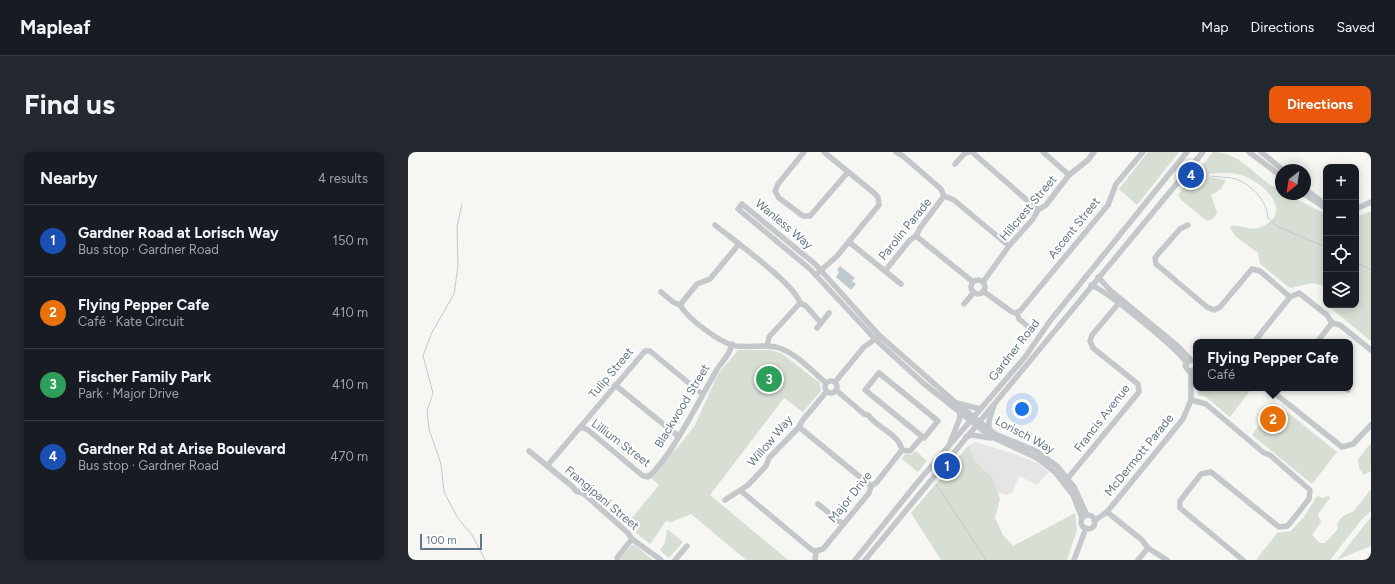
<!DOCTYPE html>
<html lang="en">
<head>
<meta charset="utf-8">
<style>
  body { margin:0; font-family:Figtree,sans-serif; background:#242831; color:#f1f3f6 }
  .controls { position:absolute; right:12px; top:12px; display:grid; overflow:hidden; border-radius:8px; box-shadow:0 2px 10px #0003 }
  .controls button { width:36px; height:36px; display:grid; place-items:center; padding:0; border:0; border-bottom:1px solid #363941; background:#171b24; color:#f1f3f6; font:20px sans-serif }
  .compass { position:absolute; left:867px; top:12px; width:36px; height:36px; border-radius:50%; background:#171b24; box-shadow:0 2px 10px #0003; rotate:210deg }
  .scale { position:absolute; left:12px; bottom:10px; width:62px; box-sizing:border-box; padding-left:4px; border:2px solid #637786; border-top:0; font-size:11px; line-height:14px; white-space:nowrap; color:#637786; -webkit-text-stroke:3px #fff; paint-order:stroke }
  .you { position:absolute; left:614px; top:257px; width:14px; height:14px; margin:-10px; border:3px solid #fff; border-radius:50%; background:#1a73e8; box-shadow:0 0 0 6px #1a73e833 }
  .badge { display:grid; place-items:center; width:26px; height:26px; border-radius:50%; background:#ea580c; color:#fff; font-size:13px; font-weight:700 }
  .pin { position:absolute; translate:-50% -50%; border:2px solid #fff; box-shadow:0 1px 4px #0006 }
  .popup { position:absolute; left:785px; top:187px; width:160px; height:52px; box-sizing:border-box; display:grid; place-content:center; border-radius:8px; background:#171b24; filter:drop-shadow(0 1px 3px #0005); font-size:13px; white-space:nowrap; color:#9ea1a6 }
  .popup b { font-size:15px; color:#f1f3f6 }
  .popup::after { content:''; position:absolute; left:50%; top:100%; margin-left:-8px; border:8px solid transparent; border-top-color:#171b24 }
  .list { margin:0; padding:0; list-style:none }
  h2 { display:flex; justify-content:space-between; align-items:center; height:52px; margin:0; padding:0 16px; font-size:17px }
  h2 small { font-size:13px; font-weight:400; color:#9ea1a6 }
  .list li { display:grid; grid-template-columns:26px 1fr auto; gap:12px; align-items:center; box-sizing:border-box; height:72px; padding:0 16px; border-top:1px solid #363941 }
  .list b { display:block; font-size:15px; white-space:nowrap }
  .list p { margin:0; font-size:13px; white-space:nowrap; color:#9ea1a6 }
  .list em { font-size:13px; font-style:normal; color:#9ea1a6 }
  .icon { flex:none; width:22px; height:22px; fill:none; stroke:currentColor; stroke-width:2; stroke-linecap:round; stroke-linejoin:round }
  .map { position:relative; flex:none; width:963px; height:408px; overflow:hidden; border-radius:8px }
  header { display:flex; align-items:center; gap:24px; box-sizing:border-box; height:56px; padding:0 20px; background:#171b24; border-bottom:1px solid #363941 }
  header strong { font-size:19px }
  nav { display:flex; gap:22px; margin-inline-start:auto; font-size:14px }
  .intro { display:flex; align-items:center; justify-content:space-between; box-sizing:border-box; height:96px; padding:0 24px }
  h1 { margin:0; font-size:28px }
  .button { padding:10px 18px; border-radius:8px; background:#ea580c; color:#fff; font-size:14px; font-weight:700 }
  main { display:flex; gap:24px; padding:0 24px }
  aside { flex:1; background:#171b24; border-radius:8px; box-shadow:0 2px 10px #0003 }
  .map>svg:first-child { display:block }
  .built { fill:#e4e5e4 }
  .green { fill:#d7ded3 }
  .water { fill:#bfcacf }
  .lines { fill:none; stroke-linecap:round; stroke-linejoin:round }
  .stream { stroke:#bfcacf; stroke-width:1 }
  .minor { stroke:#c4c8cb; stroke-width:5.5 }
  .labels { text-anchor:middle; dominant-baseline:central; stroke-width:4; stroke-linejoin:round; paint-order:stroke }
  .street-label { font-size:12px; fill:#637786; stroke:#fff }
</style>
</head>
<body>
<header>
<strong>Mapleaf</strong>
<nav><a>Map</a><a>Directions</a><a>Saved</a></nav>
</header>
<div class="intro"><h1>Find us</h1><a class="button">Directions</a></div>
<main>
<aside>
<h2>Nearby<small>4 results</small></h2>
<ul class="list">
<li><span class="badge" style="background:#1a4fb4">1</span><div><b>Gardner Road at Lorisch Way</b><p>Bus stop · Gardner Road</p></div><em>150 m</em></li>
<li><span class="badge" style="background:#e8710a">2</span><div><b>Flying Pepper Cafe</b><p>Café · Kate Circuit</p></div><em>410 m</em></li>
<li><span class="badge" style="background:#2e9e5b">3</span><div><b>Fischer Family Park</b><p>Park · Major Drive</p></div><em>410 m</em></li>
<li><span class="badge" style="background:#1a4fb4">4</span><div><b>Gardner Rd at Arise Boulevard</b><p>Bus stop · Gardner Road</p></div><em>470 m</em></li>
</ul>
</aside>
<div class="map">
<svg width="963" height="408" viewBox="0 0 963 408">
  <rect width="100%" height="100%" fill="#f6f6f3"/>
  <polygon class="built" points="568,290 612,304 629,311 641,320 629,333 611,324 604,341 598,343 590,340 585,326 567,309 561,293"/>
  <g class="green">
    <polygon points="740,0 771,0 729,53 711,37"/>
    <path d="M805,0C834,0 849,28 873,39V42H878L918,62V134L904,131L882,136L852,112L850,101L827,84L822,76L823,74C833,72 843,80 853,75C887,61 856,31 836,24C826,20 812,21 802,22L801,24L803,25L818,28L813,37L803,43L809,60L806,66L799,69L774,49L770,43Z"/>
    <polygon points="963,59 963,189 919,153 948,153 948,65"/>
    <polygon points="330,198 362,198 373,201 412,231 413,239 395,260 376,246 302,343 380,408 338,408 283,362 264,370 258,369 242,392 218,373 251,333 236,320 244,322 269,296 287,273 310,222"/>
    <polygon points="790,236 844,236 822,265 798,245 790,243"/>
    <polygon points="868,251 929,300 904,332 844,283"/>
    <polygon points="963,291 963,319 956,323 951,316 950,307"/>
    <polygon points="561,293 567,309 585,326 592,347 587,366 595,383 605,394 667,361 669,378 659,408 533,408 503,361"/>
    <polygon points="508,299 519,309 510,320 494,307 497,302 503,303"/>
    <polygon points="963,337 963,359 954,367 922,408 848,408 869,381 883,379 896,365 909,344 914,346 921,344 922,346 910,362 913,370 904,383 912,391 917,391 930,377 929,371 935,364 946,359"/>
    <polygon points="963,365 963,394 929,408"/>
    <polygon points="259,377 275,390 261,406 252,398 257,391"/>
    <polygon points="227,393 245,408 211,408 223,394"/>
  </g>
  <polygon class="water" points="432,114 447,126 444,129 448,132 443,138 428,125 431,120 429,118"/>
  <g class="lines">
    <g class="stream">
      <path d="M803,24C811,25 820,25 828,27C844,33 859,49 860,66L870,75L918,95"/>
      <polyline points="54,52 49,75 50,114 46,142 23,182 15,204 25,241 19,259 21,277 33,312 36,340 49,365 64,383 77,408"/>
      <polyline points="948,110 963,118"/>
      <polyline points="528,332 578,408"/>
    </g>
    <g class="minor">
      <polyline points="396,0 370,32 367,39 371,46 395,64 402,64 440,20"/>
      <polyline points="564,0 630,58"/>
      <polyline points="635,0 661,23"/>
      <polyline points="841,0 873,24"/>
      <polyline points="853,0 875,18"/>
      <polyline points="547,12 556,2 561,0"/>
      <polyline points="897,37 918,53"/>
      <polyline points="896,42 916,55"/>
      <polyline points="536,44 546,48 601,94"/>
      <polyline points="948,57 963,50"/>
      <path d="M307,73C325,88 387,132 392,151"/>
      <polyline points="780,73 772,77 750,102 747,106 748,112 799,155 806,158 812,155 844,117 852,119 882,145"/>
      <polyline points="508,84 565,130"/>
      <polyline points="441,90 493,132"/>
      <polyline points="477,119 502,88 508,84 512,76 536,44 533,37 495,4 488,0"/>
      <polyline points="410,121 429,104 471,53 470,45 466,41 416,0"/>
      <polyline points="690,125 702,138 771,195 782,207"/>
      <circle cx="570" cy="135" r="7"/>
      <polyline points="575,130 601,94 625,67 630,58 638,53 661,23 680,8 686,0"/>
      <path d="M683,133C699,139 769,196 778,210"/>
      <polyline points="575,139 604,160 607,161 612,159 700,53 708,32 735,0"/>
      <path d="M253,140L265,150L272,153C280,167 312,191 328,194C343,196 360,191 374,197C391,204 405,220 418,231"/>
      <polyline points="556,152 566,140"/>
      <polyline points="272,153 289,132 302,127 331,92"/>
      <polyline points="609,161 611,167 623,177"/>
      <polyline points="409,176 421,161"/>
      <polyline points="846,190 882,145 891,141 919,163 924,171 932,173 963,198"/>
      <polyline points="909,190 924,171"/>
      <polyline points="359,194 361,185 392,151 398,154 413,171"/>
      <polyline points="788,209 781,208 777,214 781,219 788,218"/>
      <polygon points="471,221 530,269 516,286 457,238"/>
      <circle cx="423" cy="235" r="6"/>
      <polyline points="427,230 456,195 470,185"/>
      <polyline points="207,233 270,284"/>
      <polyline points="860,236 934,295 945,292 963,273"/>
      <polyline points="937,236 940,238"/>
      <polyline points="783,248 798,252 856,301 862,303 902,338 901,347 882,371 879,374 871,375 803,320 793,322 772,349 772,356 835,408"/>
      <polyline points="549,251 572,257"/>
      <path d="M173,275L180,278L235,324L240,325C264,304 290,250 307,221C312,211 322,204 324,192"/>
      <polyline points="391,275 463,334"/>
      <polyline points="581,278 581,269 586,253"/>
      <polyline points="558,285 564,283 583,286"/>
      <polyline points="542,291 551,268 552,261"/>
      <polyline points="494,298 502,299 514,285"/>
      <polyline points="121,299 165,335 168,339 175,341 220,381 224,387 253,408"/>
      <polyline points="139,314 237,199 242,199 294,242"/>
      <polyline points="660,326 731,240 730,232 685,196 682,189 684,183 711,151"/>
      <path d="M333,339L404,398L408,399L415,397L461,341L463,334L468,331L494,298C491,282 469,276 460,263L456,262L428,238"/>
      <polyline points="317,348 340,333 358,314 361,306 391,275 394,269 419,239"/>
      <polyline points="410,352 435,372"/>
      <polyline points="699,360 734,388 740,396 759,408"/>
      <circle cx="680" cy="370" r="7"/>
      <polyline points="674,366 665,343 647,320 629,306 582,284 515,231 467,187 402,117 330,57 334,52 407,112 471,183 547,250 587,282 628,299 649,314 666,335 679,363"/>
      <polyline points="686,369 699,360 775,267 783,248 783,220"/>
      <polyline points="209,406 224,387"/>
      <polyline points="267,408 279,394"/>
      <polyline points="407,408 408,399"/>
      <polyline points="447,408 509,331 617,205 642,169 779,0"/>
      <polyline points="457,408 795,0"/>
      <polyline points="666,408 678,376"/>
      <polyline points="730,408 740,396"/>
    </g>
  </g>
  <g class="labels">
    <g class="street-label">
      <text transform="translate(620 56) rotate(-50)">Hillcrest Street</text>
      <text transform="translate(376 72) rotate(40)">Wanless Way</text>
      <text transform="translate(666 76) rotate(-51)">Ascent Street</text>
      <text transform="translate(497 77) rotate(-51)">Parolin Parade</text>
      <text transform="translate(606 198) rotate(-52)">Gardner Road</text>
      <text transform="translate(203 221) rotate(-50)">Tulip Street</text>
      <text transform="translate(274 254) rotate(-59)">Blackwood Street</text>
      <text transform="translate(694 266) rotate(-52)">Francis Avenue</text>
      <text transform="translate(617 283) rotate(28)">Lorisch Way</text>
      <text transform="translate(362 289) rotate(-50)">Willow Way</text>
      <text transform="translate(213 291) rotate(37)">Lillium Street</text>
      <text transform="translate(731 303) rotate(-51)">McDermott Parade</text>
      <text transform="translate(442 345) rotate(-51)">Major Drive</text>
      <text transform="translate(194 346) rotate(40)">Frangipani Street</text>
    </g>
  </g>
</svg>
<div class="controls">
<button>+</button>
<button>−</button>
<button><svg class="icon" aria-label="locate" viewBox="0 0 24 24"><circle cx="12" cy="12" r="6"/><path d="M12 2v4M12 18v4M2 12h4M18 12h4"/></svg></button>
<button><svg class="icon" aria-label="layers" viewBox="0 0 24 24"><path d="M12 4l9 5-9 5-9-5zM3 14l9 5 9-5"/></svg></button>
</div>
<svg class="compass" viewBox="-18 -18 36 36"><path d="M0-13l5 13h-10z" fill="#e53935"/><path d="M0 13l5-13h-10z" fill="#9ea1a6"/></svg>
<div class="scale">100 m</div>
<div class="you"></div>
<div class="pin badge" style="left:539px;top:314px;background:#1a4fb4">1</div>
<div class="pin badge" style="left:865px;top:267px;background:#e8710a">2</div>
<div class="popup"><b>Flying Pepper Cafe</b>Café</div>
<div class="pin badge" style="left:361px;top:227px;background:#2e9e5b">3</div>
<div class="pin badge" style="left:783px;top:23px;background:#1a4fb4">4</div>
</div>
</main>
</body>
</html>
